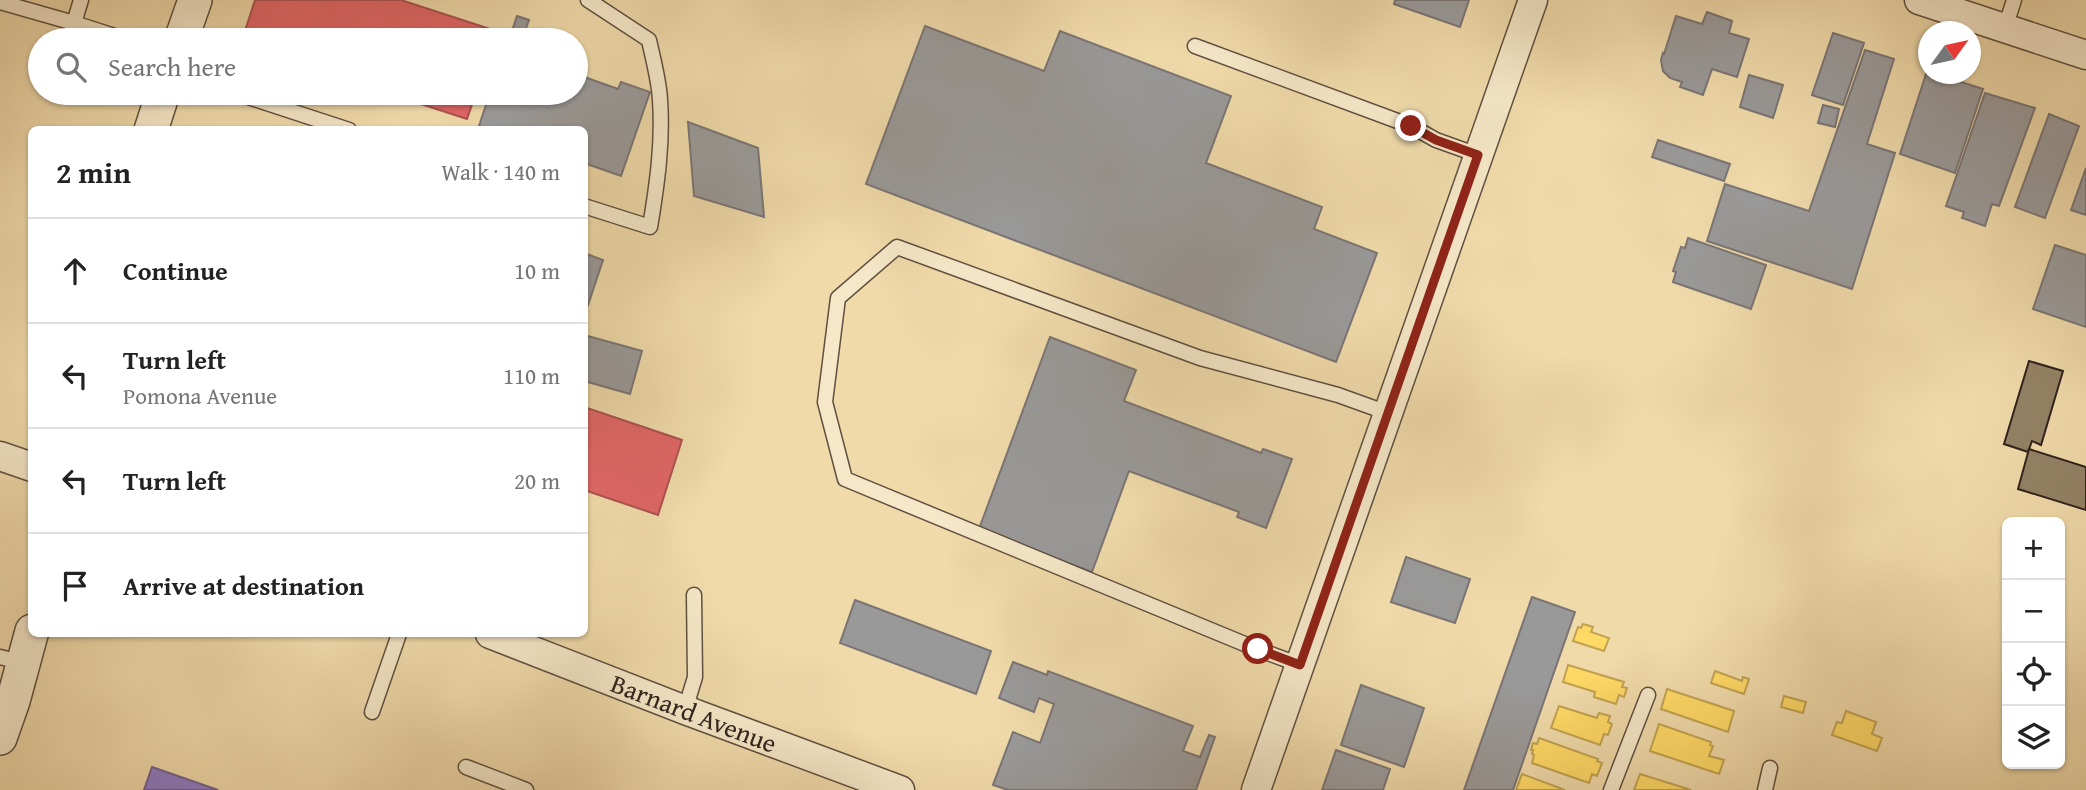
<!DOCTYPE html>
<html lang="en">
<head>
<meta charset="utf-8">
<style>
  body { margin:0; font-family:"Gentium Book Plus",serif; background:#f2f2f2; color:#222 }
  .controls { position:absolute; right:21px; bottom:21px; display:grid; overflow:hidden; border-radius:10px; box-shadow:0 2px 5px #0004 }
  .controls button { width:63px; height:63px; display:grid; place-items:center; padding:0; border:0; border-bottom:2px solid #e0e0e0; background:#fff; color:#222; font:35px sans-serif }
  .compass { position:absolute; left:1918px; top:21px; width:63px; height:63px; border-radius:50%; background:#fff; box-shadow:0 2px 5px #0004; rotate:57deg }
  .stop { position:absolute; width:21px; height:21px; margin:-16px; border:5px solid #8f2418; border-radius:50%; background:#fff }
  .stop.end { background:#8f2418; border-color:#fff; box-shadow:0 2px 7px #0008 }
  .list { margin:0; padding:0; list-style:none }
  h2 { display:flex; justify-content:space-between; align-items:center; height:91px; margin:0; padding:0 28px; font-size:30px }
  h2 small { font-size:23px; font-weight:400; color:#767676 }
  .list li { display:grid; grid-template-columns:46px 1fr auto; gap:21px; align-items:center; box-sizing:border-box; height:105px; padding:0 28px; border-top:2px solid #e0e0e0 }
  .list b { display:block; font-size:26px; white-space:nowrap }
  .list p { margin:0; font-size:23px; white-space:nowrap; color:#767676 }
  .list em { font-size:23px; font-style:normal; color:#767676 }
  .icon { flex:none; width:38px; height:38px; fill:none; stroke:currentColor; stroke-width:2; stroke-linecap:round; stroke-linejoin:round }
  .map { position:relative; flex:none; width:2086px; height:790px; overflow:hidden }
  .search { position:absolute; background:#fff; box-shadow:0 2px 5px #0004; left:28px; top:28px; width:560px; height:77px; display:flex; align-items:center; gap:18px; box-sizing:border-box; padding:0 24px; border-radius:38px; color:#767676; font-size:26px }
  .panel { position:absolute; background:#fff; box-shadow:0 2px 5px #0004; left:28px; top:126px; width:560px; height:511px; border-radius:10px }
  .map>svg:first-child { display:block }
  .homes { fill:#ffd966; stroke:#c1a250; stroke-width:2 }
  .shops { fill:#e06666; stroke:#ab5250; stroke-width:2 }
  .offices { fill:#8e7cc3; stroke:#726191; stroke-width:2 }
  .industry { fill:#999; stroke:#7a7574; stroke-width:2 }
  .building { fill:#948266; stroke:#30221d; stroke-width:2 }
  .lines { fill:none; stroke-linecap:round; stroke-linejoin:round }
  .service-casing { stroke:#605040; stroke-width:17 }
  .minor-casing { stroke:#605040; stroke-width:31 }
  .tertiary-casing { stroke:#605040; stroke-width:36 }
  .service { stroke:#f5e7c8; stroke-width:14 }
  .minor { stroke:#f5e7c8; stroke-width:28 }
  .tertiary { stroke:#f5e7c8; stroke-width:33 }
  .route { stroke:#8f2418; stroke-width:9 }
  .labels { text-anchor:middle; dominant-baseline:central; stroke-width:7; stroke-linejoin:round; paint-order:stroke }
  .street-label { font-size:26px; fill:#30221d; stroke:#f5e7c8 }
</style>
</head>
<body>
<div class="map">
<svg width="2086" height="790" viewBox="0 0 2086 790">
  <rect width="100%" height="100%" fill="#f0daaa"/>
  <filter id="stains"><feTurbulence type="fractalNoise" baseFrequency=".00286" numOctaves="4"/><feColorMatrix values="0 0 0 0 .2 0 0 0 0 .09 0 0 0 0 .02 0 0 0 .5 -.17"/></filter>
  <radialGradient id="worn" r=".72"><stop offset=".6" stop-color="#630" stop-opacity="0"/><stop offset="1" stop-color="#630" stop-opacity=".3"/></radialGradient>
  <g class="homes">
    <polygon points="1583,624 1593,627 1591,632 1609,638 1604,651 1573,641 1578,627 1581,628"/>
    <polygon points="1568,665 1624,682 1622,687 1627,688 1624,697 1619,695 1616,704 1594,697 1595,692 1563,682"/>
    <polygon points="1715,671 1742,681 1743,677 1749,679 1744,694 1711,683"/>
    <polygon points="1667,689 1734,711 1728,732 1661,709"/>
    <polygon points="1784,696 1806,702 1803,713 1781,707"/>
    <polygon points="1559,706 1597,718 1599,713 1610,716 1608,722 1612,724 1608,735 1604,734 1600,745 1551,728"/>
    <polygon points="1846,711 1876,722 1872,734 1882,738 1877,751 1832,735 1837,722 1842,723"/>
    <polygon points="1659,724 1711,742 1710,745 1713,746 1709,756 1724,760 1719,774 1650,751"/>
    <polygon points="1539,738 1598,759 1597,761 1602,763 1597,776 1592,774 1589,783 1532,763 1534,755 1532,754 1533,750 1531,750 1533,743 1537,744"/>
    <polygon points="1522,774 1565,790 1516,790"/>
    <polygon points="1640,774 1691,790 1634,790"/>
  </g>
  <g class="shops">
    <polygon points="255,0 401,0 496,31 493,40 242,40"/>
    <polygon points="387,93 476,93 467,119"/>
    <polygon points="584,407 682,440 658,515 584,490"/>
  </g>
  <polygon class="offices" points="152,767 218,790 144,790"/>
  <g class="industry">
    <polygon points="1395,0 1469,0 1460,27 1394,4"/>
    <polygon points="1707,12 1732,21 1729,33 1749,39 1737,77 1712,69 1703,95 1680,87 1682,82 1670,78 1663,71 1661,60 1663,53 1664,54 1676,16 1702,24"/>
    <polygon points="517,16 529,20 522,40 509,40"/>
    <polygon points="925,26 1044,71 1060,31 1231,96 1206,163 1322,207 1314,229 1377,253 1336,362 866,184"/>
    <polygon points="1833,33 1864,43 1843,105 1812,95"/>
    <polygon points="1865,50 1894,59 1867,144 1895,153 1852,289 1707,241 1725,184 1809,211"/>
    <polygon points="1927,71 1928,74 1936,74 1983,89 1955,173 1900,154"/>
    <polygon points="576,74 618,89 621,82 650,92 621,176 584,163 584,130 489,130 479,126 490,93 576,93"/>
    <polygon points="1749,75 1783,85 1773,118 1740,107"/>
    <polygon points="1985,93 2035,108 1999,206 1992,204 1985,226 1962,218 1964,212 1946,206"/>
    <polygon points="1823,105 1839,109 1835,127 1818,123"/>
    <polygon points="2049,114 2079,126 2045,218 2015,207"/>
    <polygon points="688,122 758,148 764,217 694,196"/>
    <polygon points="1658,140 1730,164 1724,181 1652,157"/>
    <polygon points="2086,168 2086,215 2071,210"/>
    <polygon points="1688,238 1766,265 1751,309 1673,282 1676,272 1673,271 1681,247 1685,248"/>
    <polygon points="2055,245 2086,255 2086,327 2033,309"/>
    <polygon points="584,253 603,260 588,305 584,304"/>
    <polygon points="584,335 642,351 630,394 584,381"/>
    <polygon points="1050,337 1136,370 1124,401 1261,453 1263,449 1292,459 1266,528 1237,517 1239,512 1129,471 1092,572 979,529"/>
    <polygon points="1406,557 1470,579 1455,623 1391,602"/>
    <polygon points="1532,597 1575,612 1513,790 1464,790"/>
    <polygon points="855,600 991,651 976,694 840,643"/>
    <polygon points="1013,662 1047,675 1048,671 1193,726 1183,751 1200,757 1209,735 1215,737 1196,790 1008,790 993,785 1013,732 1040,743 1054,704 1039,698 1034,712 999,698"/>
    <polygon points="1361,685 1424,708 1404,767 1341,745"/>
    <polygon points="1336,750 1390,769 1383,790 1322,790"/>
  </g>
  <g class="building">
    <polygon points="2029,361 2063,371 2041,445 2032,441 2028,452 2004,444"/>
    <polygon points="2029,449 2086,467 2086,510 2018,489"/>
  </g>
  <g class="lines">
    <g class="service-casing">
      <g id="service">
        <polyline points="81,0 74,23 127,40"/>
        <polyline points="0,2 74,23"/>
        <polyline points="2005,28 2014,0"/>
        <polyline points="1195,46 1411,126 1436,140 1478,155"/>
        <polyline points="236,93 349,130"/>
        <path d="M584,206L650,227C657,185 663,143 660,100C659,80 653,59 649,40L588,0"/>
        <polyline points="0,657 24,663"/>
        <polyline points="1300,665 1252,647 845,479 825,402 838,298 897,247 1200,358 1338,395 1388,413"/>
        <polyline points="685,710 695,677 694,595"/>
        <polyline points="372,712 399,634"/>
        <polyline points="466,767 526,790"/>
        <polyline points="1611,790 1648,695"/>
        <polyline points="1765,790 1770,768"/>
      </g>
    </g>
    <g class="minor-casing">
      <g id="minor">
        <polyline points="1919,0 2086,55"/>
        <polyline points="0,456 32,467"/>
        <polyline points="490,634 685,710 900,790"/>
        <polyline points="1256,790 1533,0"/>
      </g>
    </g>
    <g class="tertiary-casing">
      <g id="tertiary">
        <polyline points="181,40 195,0"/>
        <polyline points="151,130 163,93"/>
        <polyline points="0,738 13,701 32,631"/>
      </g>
    </g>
    <use href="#service" class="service"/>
    <use href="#minor" class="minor"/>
    <use href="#tertiary" class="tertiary"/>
  </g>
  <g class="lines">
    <polyline class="route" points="1258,649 1300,665 1478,155 1436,140 1411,126"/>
  </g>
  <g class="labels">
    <g class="street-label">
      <text transform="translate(694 713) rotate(21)">Barnard Avenue</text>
    </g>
  </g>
  <rect width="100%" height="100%" filter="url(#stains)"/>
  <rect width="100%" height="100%" fill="url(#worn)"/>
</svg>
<div class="controls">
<button>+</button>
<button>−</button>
<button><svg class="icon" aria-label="locate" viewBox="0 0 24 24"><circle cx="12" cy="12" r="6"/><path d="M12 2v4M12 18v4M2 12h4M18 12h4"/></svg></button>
<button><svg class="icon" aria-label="layers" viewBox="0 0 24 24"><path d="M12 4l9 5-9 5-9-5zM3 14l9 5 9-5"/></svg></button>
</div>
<svg class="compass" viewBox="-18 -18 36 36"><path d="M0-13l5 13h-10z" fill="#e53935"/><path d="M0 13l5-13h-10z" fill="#767676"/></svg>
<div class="stop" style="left:1258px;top:649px"></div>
<div class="stop end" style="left:1411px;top:126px"></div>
<div class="search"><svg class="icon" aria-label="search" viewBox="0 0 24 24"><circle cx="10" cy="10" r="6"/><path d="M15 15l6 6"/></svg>Search here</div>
<section class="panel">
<h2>2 min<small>Walk · 140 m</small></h2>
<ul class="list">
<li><svg class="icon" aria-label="ahead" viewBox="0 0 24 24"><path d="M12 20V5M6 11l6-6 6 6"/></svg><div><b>Continue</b></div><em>10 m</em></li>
<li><svg class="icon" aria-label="left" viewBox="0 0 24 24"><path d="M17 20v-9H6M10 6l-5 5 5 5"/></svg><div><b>Turn left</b><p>Pomona Avenue</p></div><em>110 m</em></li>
<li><svg class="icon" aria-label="left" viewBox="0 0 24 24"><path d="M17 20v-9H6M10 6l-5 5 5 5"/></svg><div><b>Turn left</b></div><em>20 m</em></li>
<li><svg class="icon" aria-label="arrive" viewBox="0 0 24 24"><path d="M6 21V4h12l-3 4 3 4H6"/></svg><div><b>Arrive at destination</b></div></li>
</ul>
</section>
</div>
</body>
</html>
